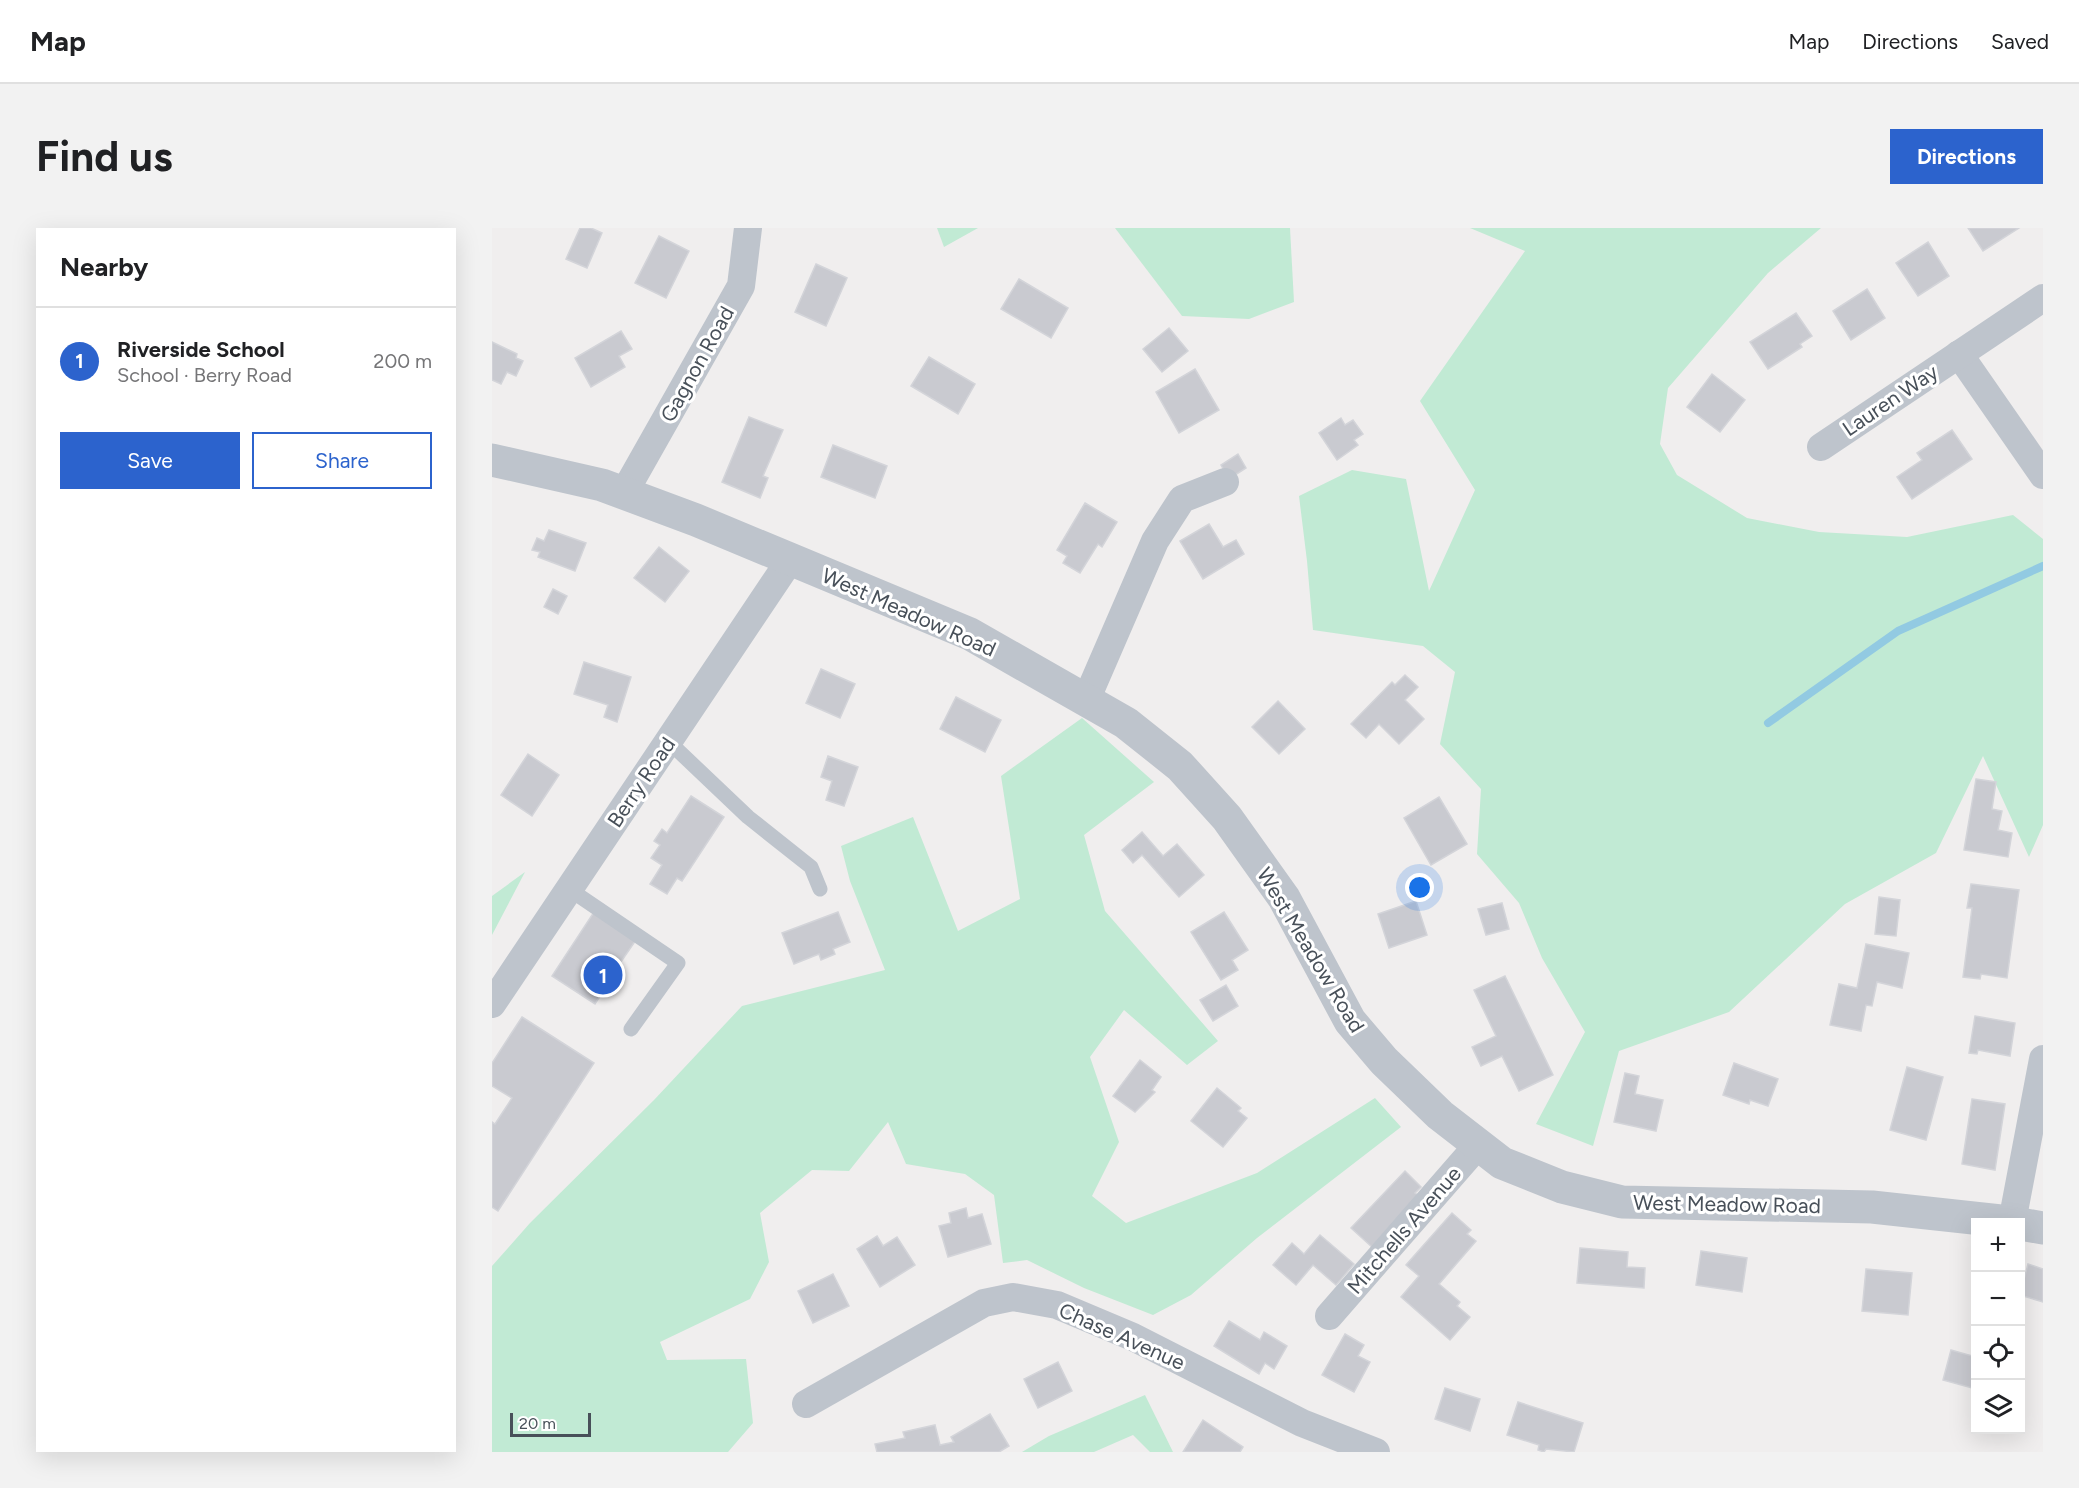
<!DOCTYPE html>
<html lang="en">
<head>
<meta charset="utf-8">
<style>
  body { margin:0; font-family:Figtree,sans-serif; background:#f2f2f2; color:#202124 }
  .controls { position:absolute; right:18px; bottom:18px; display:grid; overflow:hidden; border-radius:0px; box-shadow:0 6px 24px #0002 }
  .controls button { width:54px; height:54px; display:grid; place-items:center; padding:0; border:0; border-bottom:2px solid #e0e0e0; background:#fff; color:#202124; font:30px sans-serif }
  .scale { position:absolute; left:18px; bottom:15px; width:81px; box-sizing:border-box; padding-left:6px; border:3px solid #485059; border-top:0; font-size:16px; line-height:21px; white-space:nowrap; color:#485059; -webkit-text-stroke:4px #fff; paint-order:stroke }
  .you { position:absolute; left:928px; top:660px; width:21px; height:21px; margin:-15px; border:4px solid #fff; border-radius:50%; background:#1a73e8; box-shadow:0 0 0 9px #1a73e833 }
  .badge { display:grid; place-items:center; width:39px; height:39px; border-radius:50%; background:#2c63cd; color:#fff; font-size:20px; font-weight:700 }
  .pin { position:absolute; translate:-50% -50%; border:3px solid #fff; box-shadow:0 2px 6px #0006 }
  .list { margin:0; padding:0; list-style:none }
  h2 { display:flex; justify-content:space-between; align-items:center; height:78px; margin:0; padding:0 24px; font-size:26px }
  h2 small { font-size:20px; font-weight:400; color:#757577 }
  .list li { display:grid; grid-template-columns:39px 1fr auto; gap:18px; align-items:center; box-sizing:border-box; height:108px; padding:0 24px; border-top:2px solid #e0e0e0 }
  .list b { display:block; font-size:22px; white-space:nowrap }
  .list p { margin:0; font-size:20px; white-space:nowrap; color:#757577 }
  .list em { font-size:20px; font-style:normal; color:#757577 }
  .actions { display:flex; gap:12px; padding:18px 24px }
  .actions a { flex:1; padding:14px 0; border:2px solid #2c63cd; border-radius:0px; text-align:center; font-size:21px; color:#2c63cd }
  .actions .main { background:#2c63cd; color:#fff }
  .icon { flex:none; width:33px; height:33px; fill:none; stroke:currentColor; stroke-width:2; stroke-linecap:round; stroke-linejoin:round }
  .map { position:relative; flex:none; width:1551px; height:1224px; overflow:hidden; border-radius:0px }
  header { display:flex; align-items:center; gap:36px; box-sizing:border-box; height:84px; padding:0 30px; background:#fff; border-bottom:2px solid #e0e0e0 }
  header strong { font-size:28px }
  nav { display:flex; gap:33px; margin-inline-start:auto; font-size:21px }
  .intro { display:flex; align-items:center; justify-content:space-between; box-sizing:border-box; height:144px; padding:0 36px }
  h1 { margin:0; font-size:42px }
  .button { padding:15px 27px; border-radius:0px; background:#2c63cd; color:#fff; font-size:21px; font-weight:700 }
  main { display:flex; gap:36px; padding:0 36px }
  aside { flex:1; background:#fff; border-radius:0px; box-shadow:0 6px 24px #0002 }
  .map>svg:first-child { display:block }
  .green { fill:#c1ead4 }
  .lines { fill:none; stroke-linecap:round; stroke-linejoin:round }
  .stream { stroke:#92cae2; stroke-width:8 }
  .building { fill:#c9cad0; stroke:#d3d4d9; stroke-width:1.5 }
  .service { stroke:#bec4cc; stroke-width:15 }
  .minor { stroke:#bec4cc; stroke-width:28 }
  .tertiary { stroke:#bec4cc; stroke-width:33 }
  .labels { text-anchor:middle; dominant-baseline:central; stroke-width:6; stroke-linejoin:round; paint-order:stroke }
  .street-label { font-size:21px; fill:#485059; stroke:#fff }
</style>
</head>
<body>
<header>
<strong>Map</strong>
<nav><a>Map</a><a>Directions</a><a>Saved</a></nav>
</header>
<div class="intro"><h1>Find us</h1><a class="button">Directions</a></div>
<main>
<aside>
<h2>Nearby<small></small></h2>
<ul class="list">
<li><span class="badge">1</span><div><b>Riverside School</b><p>School · Berry Road</p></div><em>200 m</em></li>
</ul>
<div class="actions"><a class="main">Save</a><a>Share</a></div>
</aside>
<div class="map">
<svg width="1551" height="1224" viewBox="0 0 1551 1224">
  <rect width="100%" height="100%" fill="#f0eeee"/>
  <g class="green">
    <polygon points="445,0 486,0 452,19"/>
    <polygon points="623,0 798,0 802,74 757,91 690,88"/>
    <polygon points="978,0 1329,0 1276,45 1176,160 1168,216 1185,247 1255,290 1327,304 1415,309 1521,287 1551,311 1551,597 1537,629 1491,528 1444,625 1353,676 1237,784 1127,823 1101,918 1044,896 1093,804 1050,730 1027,675 985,626 989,561 948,516 963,444 931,418 821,402 815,333 807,268 860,242 914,251 937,363 983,262 928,173 1033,23"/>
    <polygon points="590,490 662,554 592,607 613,683 726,813 695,837 632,782 598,829 627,914 600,968 634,995 765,945 883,870 909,899 765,1010 699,1067 661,1087 592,1060 535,1032 511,1035 502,967 473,946 414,936 396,894 357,943 320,942 268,985 277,1034 258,1071 168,1114 175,1132 254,1131 261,1195 236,1224 0,1224 0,1038 38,995 162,872 250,778 393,742 358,653 349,618 421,589 466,703 528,671 509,548"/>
    <polygon points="33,644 0,707 0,668"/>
    <polygon points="653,1167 681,1224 658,1224 641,1207 602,1224 530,1224 557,1208"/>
  </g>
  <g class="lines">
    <polyline class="stream" points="1276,495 1406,403 1551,338"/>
  </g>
  <g class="building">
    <polygon points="88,0 99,0 110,5 95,40 74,31"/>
    <polygon points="1476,0 1527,0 1491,23"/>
    <polygon points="167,8 197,23 174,70 143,55"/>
    <polygon points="1436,14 1457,48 1426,68 1404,35"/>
    <polygon points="324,36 355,50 334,98 303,84"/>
    <polygon points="527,51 576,80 559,110 509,81"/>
    <polygon points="1375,61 1393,90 1359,112 1341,83"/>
    <polygon points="1304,85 1320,108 1308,116 1310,119 1276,141 1258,114"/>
    <polygon points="677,100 696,123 670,144 651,121"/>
    <polygon points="129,103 140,121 127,128 133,139 99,159 83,130"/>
    <polygon points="0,114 25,126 24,130 31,133 24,148 15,144 9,156 0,152"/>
    <polygon points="437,129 483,156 466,186 419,158"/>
    <polygon points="703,141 727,182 687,205 664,164"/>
    <polygon points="1220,146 1253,172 1228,204 1195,179"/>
    <polygon points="257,189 291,202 271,248 276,250 268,270 230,254"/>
    <polygon points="849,190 853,197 861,192 871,206 862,212 866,217 845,232 827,205"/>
    <polygon points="1460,202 1480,231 1420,271 1405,249 1430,232 1425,225"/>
    <polygon points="341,217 395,238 383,270 329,249"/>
    <polygon points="746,226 754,240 737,251 729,237"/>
    <polygon points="593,275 625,294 610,319 606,316 588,345 571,335 575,328 565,322"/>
    <polygon points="717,296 731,319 744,312 752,326 711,351 688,313"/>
    <polygon points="57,302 94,315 83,343 46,329 48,324 40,322 45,310 52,313"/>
    <polygon points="167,319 197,343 173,374 142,350"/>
    <polygon points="61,361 75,368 66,386 52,379"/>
    <polygon points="92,434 139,449 125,494 112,489 116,477 82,466"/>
    <polygon points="329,441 363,456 348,490 314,475"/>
    <polygon points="913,447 926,459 913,472 932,491 907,516 887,496 874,510 859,496 900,454 903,457"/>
    <polygon points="464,469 509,492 493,524 448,501"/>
    <polygon points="786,473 813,501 787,526 760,499"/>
    <polygon points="36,526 67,547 40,588 9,567"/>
    <polygon points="336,528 366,539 352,578 334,572 340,553 329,549"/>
    <polygon points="1484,551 1504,554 1500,581 1510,583 1506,602 1520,605 1516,629 1472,622"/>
    <polygon points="199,568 232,589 190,653 185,650 175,666 158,656 170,637 159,630 168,617 162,613 170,601 175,605"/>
    <polygon points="947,569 975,616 939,637 912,590"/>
    <polygon points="650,604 671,628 685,616 712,647 687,669 650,627 641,635 630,622"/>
    <polygon points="1479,656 1527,662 1515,750 1489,746 1488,751 1471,749 1480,680 1475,680"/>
    <polygon points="1387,669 1408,672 1404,708 1383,706"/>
    <polygon points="924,673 935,707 897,720 886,686"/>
    <polygon points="1010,675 1017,701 994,707 986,681"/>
    <polygon points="102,684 144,712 124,741 132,746 126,756 119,751 103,776 60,748"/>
    <polygon points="346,684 358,714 341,721 343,726 329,732 327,726 302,736 290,705"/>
    <polygon points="732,684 756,722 740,732 746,742 729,752 699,704"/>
    <polygon points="1374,716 1417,725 1410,760 1385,754 1380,778 1374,777 1369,803 1338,797 1347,756 1365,760"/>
    <polygon points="1013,748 1061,847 1027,863 1010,828 989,838 980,819 1004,808 982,762"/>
    <polygon points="734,757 746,778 721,793 708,772"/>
    <polygon points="1483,788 1523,795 1518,828 1486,822 1485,826 1477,825"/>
    <polygon points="30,789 102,835 6,983 0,979 0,894 3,896 20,870 0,858 0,835"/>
    <polygon points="648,832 669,849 660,862 663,864 643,884 621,868"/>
    <polygon points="1242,835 1286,851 1276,878 1258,872 1257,876 1231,867"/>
    <polygon points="1415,839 1451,849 1434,912 1398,902"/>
    <polygon points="1133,845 1147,848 1143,866 1171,872 1164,903 1122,894"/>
    <polygon points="725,860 749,880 746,883 755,890 731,919 699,893"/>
    <polygon points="1480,871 1513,876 1503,942 1470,936"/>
    <polygon points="913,943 929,959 923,965 929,970 881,1020 859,1000"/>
    <polygon points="474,980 476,990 490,986 499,1016 456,1029 447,998 459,995 457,985"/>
    <polygon points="960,985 979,1002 975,1006 984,1013 947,1056 968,1074 965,1078 978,1089 958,1112 909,1069 927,1048 914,1037"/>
    <polygon points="828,1007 862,1036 844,1057 821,1037 804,1057 781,1037 800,1015 812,1026"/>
    <polygon points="385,1008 391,1018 405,1009 423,1037 388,1059 365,1021"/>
    <polygon points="1088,1020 1136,1024 1135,1039 1153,1040 1152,1060 1085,1055"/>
    <polygon points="1209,1023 1255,1030 1250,1064 1204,1057"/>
    <polygon points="1536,1036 1551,1041 1551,1074 1528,1067"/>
    <polygon points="1374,1041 1420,1045 1416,1087 1370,1083"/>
    <polygon points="341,1046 357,1078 321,1095 306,1063"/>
    <polygon points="737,1093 768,1112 772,1104 795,1118 782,1141 773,1135 767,1146 722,1118"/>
    <polygon points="853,1106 872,1117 866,1128 878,1134 862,1164 830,1147"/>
    <polygon points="1459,1122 1484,1129 1484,1161 1451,1152"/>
    <polygon points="566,1134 580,1163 546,1180 532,1151"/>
    <polygon points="953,1160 988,1171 978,1203 943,1191"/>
    <polygon points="1026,1174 1091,1195 1082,1224 1054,1221 1052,1224 1046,1222 1047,1217 1015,1207"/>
    <polygon points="498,1186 517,1218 507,1224 385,1224 383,1216 413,1210 411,1204 443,1197 448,1217 462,1214 459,1209"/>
    <polygon points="711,1192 751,1219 748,1224 691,1224"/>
  </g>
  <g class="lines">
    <g class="service">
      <polyline points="176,513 256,589 319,639 328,661"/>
      <polyline points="77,661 186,735 139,801"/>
    </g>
    <g class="minor">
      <polyline points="1467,126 1551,247"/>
      <polyline points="1329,219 1551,70"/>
      <polyline points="132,265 249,58 256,0"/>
      <polyline points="595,470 663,313 690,271 733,254"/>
      <polyline points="0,776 298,332"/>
      <polyline points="1520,994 1551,831"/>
      <polyline points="837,1088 986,917"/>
      <polyline points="314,1176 492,1075 521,1069 565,1077 641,1109 810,1195 884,1224"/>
    </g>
    <g class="tertiary">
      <polyline points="0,232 110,257 204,292 478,406 634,495 688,538 735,590 792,670 858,793 892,833 948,887 1010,935 1070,959 1130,974 1380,979 1518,994"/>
      <polyline points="1528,996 1551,1000"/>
    </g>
  </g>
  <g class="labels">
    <g class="street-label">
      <text transform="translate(205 136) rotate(-61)">Gagnon Road</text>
      <text transform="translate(1398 172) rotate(-34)">Lauren Way</text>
      <text transform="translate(417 384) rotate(24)">West Meadow Road</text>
      <text transform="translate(149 554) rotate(-56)">Berry Road</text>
      <text transform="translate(819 722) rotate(59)">West Meadow Road</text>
      <text transform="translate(1235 976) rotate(1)">West Meadow Road</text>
      <text transform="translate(912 1002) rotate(-49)">Mitchells Avenue</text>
      <text transform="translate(630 1108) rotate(24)">Chase Avenue</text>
    </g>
  </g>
</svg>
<div class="controls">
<button>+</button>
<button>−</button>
<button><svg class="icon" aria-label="locate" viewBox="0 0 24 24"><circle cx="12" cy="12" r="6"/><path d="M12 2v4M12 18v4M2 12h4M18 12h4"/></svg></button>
<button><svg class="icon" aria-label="layers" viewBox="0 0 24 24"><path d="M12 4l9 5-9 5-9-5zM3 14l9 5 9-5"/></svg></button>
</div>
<div class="scale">20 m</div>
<div class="you"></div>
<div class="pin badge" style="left:111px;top:747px">1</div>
</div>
</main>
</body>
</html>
